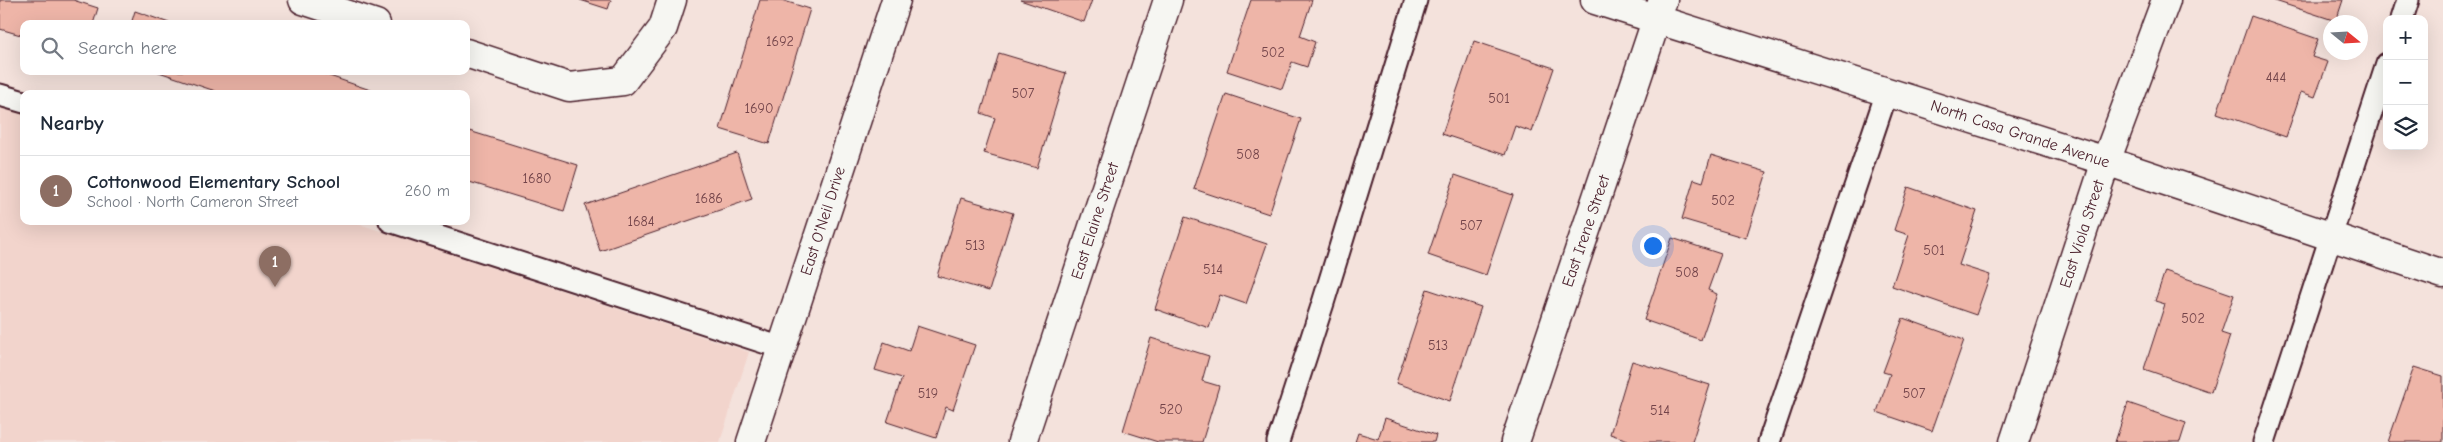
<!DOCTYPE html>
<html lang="en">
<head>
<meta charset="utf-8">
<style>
  body { margin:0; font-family:"Comic Neue",sans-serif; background:#f6f6f7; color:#1f2937 }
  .controls { position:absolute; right:15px; top:15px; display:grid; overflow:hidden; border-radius:10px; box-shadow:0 5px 20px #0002 }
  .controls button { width:45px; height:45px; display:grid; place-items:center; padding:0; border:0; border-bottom:1px solid #e0e1e3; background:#fff; color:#1f2937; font:25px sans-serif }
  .compass { position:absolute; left:2323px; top:15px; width:45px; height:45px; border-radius:50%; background:#fff; box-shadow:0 5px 20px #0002; rotate:108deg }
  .you { position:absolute; left:1652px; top:245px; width:18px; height:18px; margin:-12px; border:4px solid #fff; border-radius:50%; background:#1a73e8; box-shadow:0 0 0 8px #1a73e833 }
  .badge { display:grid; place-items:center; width:32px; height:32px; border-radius:50%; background:#111827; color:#fff; font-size:16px; font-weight:700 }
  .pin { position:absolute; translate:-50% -41px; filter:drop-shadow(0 1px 2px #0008) }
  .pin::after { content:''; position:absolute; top:26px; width:18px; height:15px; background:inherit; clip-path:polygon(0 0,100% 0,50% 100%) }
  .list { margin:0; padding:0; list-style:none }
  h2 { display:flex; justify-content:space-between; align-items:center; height:65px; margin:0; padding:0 20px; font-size:21px }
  h2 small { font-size:16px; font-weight:400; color:#747a83 }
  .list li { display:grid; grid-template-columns:32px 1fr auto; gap:15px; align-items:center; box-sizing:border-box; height:70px; padding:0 20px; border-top:1px solid #e0e1e3 }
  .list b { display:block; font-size:19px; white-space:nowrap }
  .list p { margin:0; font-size:16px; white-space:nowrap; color:#747a83 }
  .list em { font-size:16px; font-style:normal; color:#747a83 }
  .icon { flex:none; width:28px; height:28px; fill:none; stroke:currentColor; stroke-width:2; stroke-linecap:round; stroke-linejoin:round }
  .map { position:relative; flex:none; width:2443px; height:442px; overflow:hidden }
  .search { position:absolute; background:#fff; box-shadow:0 5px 20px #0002; left:20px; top:20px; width:450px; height:55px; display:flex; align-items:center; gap:12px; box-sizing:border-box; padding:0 18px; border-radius:10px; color:#747a83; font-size:19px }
  .panel { position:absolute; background:#fff; box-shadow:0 5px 20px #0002; left:20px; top:90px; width:450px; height:135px; border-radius:10px }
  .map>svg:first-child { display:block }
  .built { fill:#f2d4cc }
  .building { fill:#eeb5a8; stroke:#4a1f2b }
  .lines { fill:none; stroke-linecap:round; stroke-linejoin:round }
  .service-casing { stroke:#4a1f2b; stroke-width:25 }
  .minor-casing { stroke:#4a1f2b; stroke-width:31 }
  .tertiary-casing { stroke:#4a1f2b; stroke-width:31 }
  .service { stroke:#f6f6f2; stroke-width:21 }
  .minor { stroke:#f6f6f2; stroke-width:28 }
  .tertiary { stroke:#f6f6f2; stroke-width:28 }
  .labels { text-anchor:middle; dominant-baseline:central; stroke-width:5; stroke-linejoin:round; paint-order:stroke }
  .number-label { font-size:14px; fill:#73444a }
  .street-label { font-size:16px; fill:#4a1f2b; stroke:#f6f6f2 }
</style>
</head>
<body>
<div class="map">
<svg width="2443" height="442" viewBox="0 0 2443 442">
  <rect width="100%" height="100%" fill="#f4e2dc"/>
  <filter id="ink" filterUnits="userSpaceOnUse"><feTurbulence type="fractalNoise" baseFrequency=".02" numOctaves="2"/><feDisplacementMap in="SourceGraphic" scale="10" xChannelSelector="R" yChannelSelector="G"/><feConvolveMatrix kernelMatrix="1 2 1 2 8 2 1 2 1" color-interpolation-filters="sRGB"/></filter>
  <g filter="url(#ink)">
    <polygon class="built" points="0,107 24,114 24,221 350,221 749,352 720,442 0,442"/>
    <g class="building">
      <polygon points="0,0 73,0 98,8 93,24 24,24 24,36 0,29"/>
      <polygon points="580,0 611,0 608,9"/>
      <polygon points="760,0 781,0 810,9 769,144 720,129"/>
      <polygon points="1020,0 1092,0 1084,22"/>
      <polygon points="1251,0 1312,0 1300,36 1315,42 1307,67 1292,62 1282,89 1227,71"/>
      <polygon points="2272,0 2343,0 2336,21"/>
      <polygon points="135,11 172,24 131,24"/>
      <polygon points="2251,16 2318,39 2312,57 2328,62 2315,97 2301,92 2286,137 2217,113"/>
      <polygon points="1474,41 1554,68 1532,132 1515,126 1505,155 1442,134"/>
      <polygon points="999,53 1066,73 1037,168 984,153 995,118 981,113"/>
      <polygon points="156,71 315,71 382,94 224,94"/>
      <polygon points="1226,94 1301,119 1269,214 1194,189"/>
      <polygon points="466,130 578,165 564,211 466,181"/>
      <polygon points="737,153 752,199 600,251 585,205"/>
      <polygon points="1711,155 1767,172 1746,238 1682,219 1694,179 1703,182"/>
      <polygon points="1455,175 1513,195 1486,275 1428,255"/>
      <polygon points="1908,187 1977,211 1959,265 1990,275 1976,315 1892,286 1909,235 1894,230"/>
      <polygon points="961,198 1013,213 989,291 937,276"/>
      <polygon points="1185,217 1267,244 1246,304 1220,295 1209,328 1155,309"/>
      <polygon points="1672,238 1721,254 1708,290 1717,294 1701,340 1644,320"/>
      <polygon points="2165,271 2234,295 2221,333 2230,336 2211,392 2144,369 2165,304 2155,301"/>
      <polygon points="1427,289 1481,307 1450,401 1396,383"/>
      <polygon points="1903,318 1964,340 1932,431 1877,412 1890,374 1883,372"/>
      <polygon points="917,326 975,345 953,410 946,407 936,438 887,422 902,378 875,370 884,342 909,351"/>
      <polygon points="1151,338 1209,356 1202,381 1219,386 1202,442 1158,442 1123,431"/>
      <polygon points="1632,361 1710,385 1692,442 1628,442 1628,440 1610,434"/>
      <polygon points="2414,367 2443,376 2443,442 2388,442"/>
      <polygon points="2128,403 2186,423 2180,442 2115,442"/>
      <polygon points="1385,418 1436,435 1434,442 1355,442 1358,433 1378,439"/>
    </g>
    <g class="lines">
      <g class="service-casing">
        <g id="service">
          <polyline points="2402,19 2408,0"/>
          <polyline points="0,95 24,102"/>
          <polyline points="390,221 782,348"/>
          <polyline points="1278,442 1323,303 1416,0"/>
          <polyline points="1769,442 1887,92"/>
          <polyline points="2264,442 2387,64"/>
        </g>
      </g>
      <g class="minor-casing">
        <g id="minor">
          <polyline points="303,0 376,24"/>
          <polyline points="1595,0 2106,161 2443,274"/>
          <polyline points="466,53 569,87 623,81 663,28 672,0"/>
          <polyline points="1022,442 1168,0"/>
          <polyline points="1515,442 1663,0"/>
          <polyline points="2014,442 2106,161 2166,0"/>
        </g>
      </g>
      <g class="tertiary-casing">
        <polyline id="tertiary" points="751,442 896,0"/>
      </g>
      <use href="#service" class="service"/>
      <use href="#minor" class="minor"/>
      <use href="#tertiary" class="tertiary"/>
    </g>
  </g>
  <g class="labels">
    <g class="number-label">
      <text x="780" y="41">1692</text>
      <text x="1273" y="52">502</text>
      <text x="2276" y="77">444</text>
      <text x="1023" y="93">507</text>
      <text x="1499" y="98">501</text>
      <text x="759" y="108">1690</text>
      <text x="1248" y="154">508</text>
      <text x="537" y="178">1680</text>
      <text x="709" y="198">1686</text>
      <text x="1723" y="200">502</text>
      <text x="641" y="221">1684</text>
      <text x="1471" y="225">507</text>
      <text x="975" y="245">513</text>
      <text x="1934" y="250">501</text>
      <text x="1213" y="269">514</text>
      <text x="1687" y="272">508</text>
      <text x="2193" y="318">502</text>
      <text x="1438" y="345">513</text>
      <text x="928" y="393">519</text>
      <text x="1914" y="393">507</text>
      <text x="1171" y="409">520</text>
      <text x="1660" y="410">514</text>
    </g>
    <g class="street-label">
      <text transform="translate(2020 134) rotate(18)">North Casa Grande Avenue</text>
      <text transform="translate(823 221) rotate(-72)">East O'Neil Drive</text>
      <text transform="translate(1095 221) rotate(-72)">East Elaine Street</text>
      <text transform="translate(1586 231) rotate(-71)">East Irene Street</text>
      <text transform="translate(2082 234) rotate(-72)">East Viola Street</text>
    </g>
  </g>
</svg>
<div class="controls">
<button>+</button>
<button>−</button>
<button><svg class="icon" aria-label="layers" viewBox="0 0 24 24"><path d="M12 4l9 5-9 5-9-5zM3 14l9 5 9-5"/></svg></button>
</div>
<svg class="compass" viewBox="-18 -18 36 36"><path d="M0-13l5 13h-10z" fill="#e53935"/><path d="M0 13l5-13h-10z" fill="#747a83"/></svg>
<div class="you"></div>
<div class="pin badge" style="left:275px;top:287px;background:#8d6e63">1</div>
<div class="search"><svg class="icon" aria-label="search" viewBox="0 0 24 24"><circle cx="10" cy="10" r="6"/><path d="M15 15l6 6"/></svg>Search here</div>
<section class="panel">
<h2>Nearby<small></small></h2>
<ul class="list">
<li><span class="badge" style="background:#8d6e63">1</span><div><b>Cottonwood Elementary School</b><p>School · North Cameron Street</p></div><em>260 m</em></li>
</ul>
</section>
</div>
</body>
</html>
